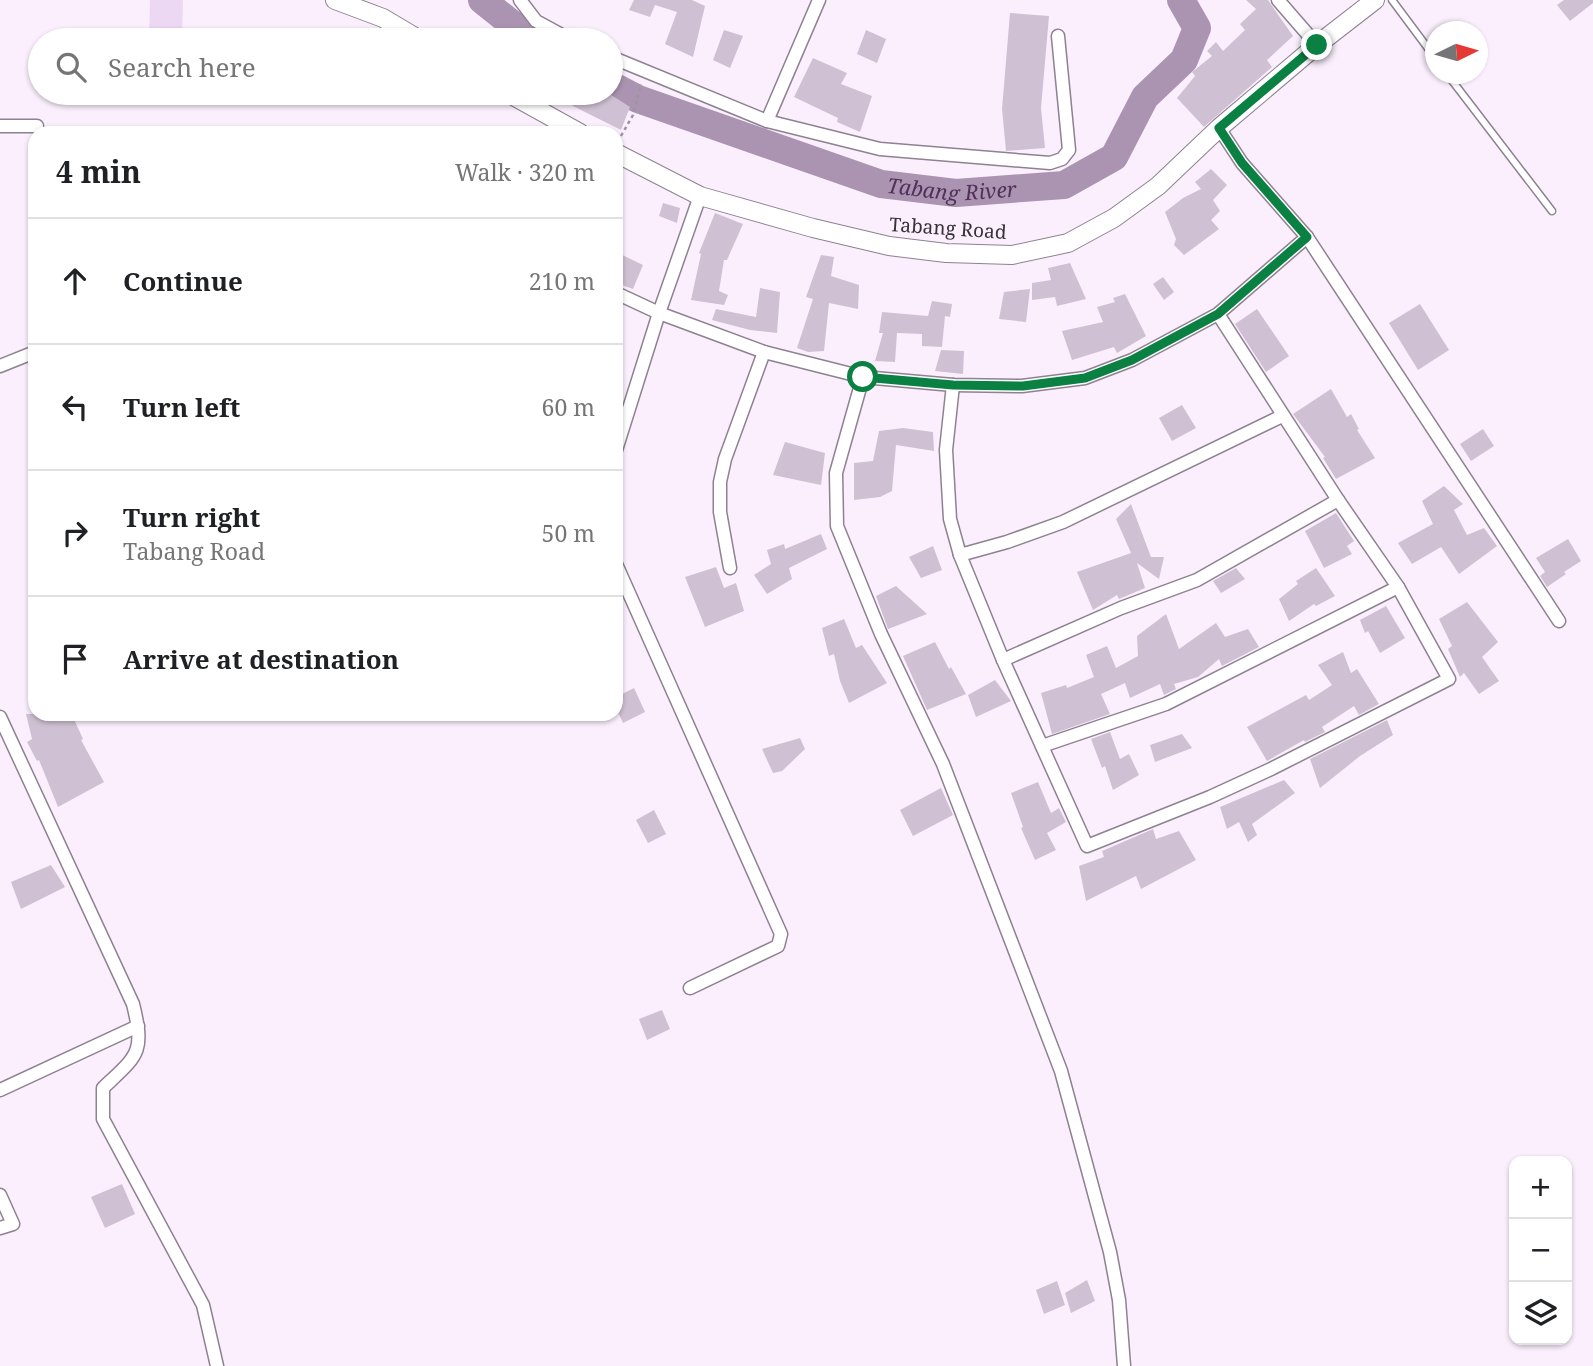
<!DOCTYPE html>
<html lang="en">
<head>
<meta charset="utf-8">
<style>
  body { margin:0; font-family:"Noto Serif",serif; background:#f6f6f6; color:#202124 }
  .controls { position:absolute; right:21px; bottom:21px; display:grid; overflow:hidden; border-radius:14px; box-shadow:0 2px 5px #0004 }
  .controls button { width:63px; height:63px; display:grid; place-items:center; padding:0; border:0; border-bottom:2px solid #e0e0e0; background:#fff; color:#202124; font:35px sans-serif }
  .compass { position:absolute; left:1425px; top:21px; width:63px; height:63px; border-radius:50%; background:#fff; box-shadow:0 2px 5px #0004; rotate:85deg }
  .stop { position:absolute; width:21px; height:21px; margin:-16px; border:5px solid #0b8043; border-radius:50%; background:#fff }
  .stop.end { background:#0b8043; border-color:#fff; box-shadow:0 2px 7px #0008 }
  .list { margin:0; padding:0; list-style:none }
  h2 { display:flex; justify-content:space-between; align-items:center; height:91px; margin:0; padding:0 28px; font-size:30px }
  h2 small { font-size:23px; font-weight:400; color:#757577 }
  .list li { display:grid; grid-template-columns:46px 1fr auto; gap:21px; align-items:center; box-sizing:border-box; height:126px; padding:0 28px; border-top:2px solid #e0e0e0 }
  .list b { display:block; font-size:26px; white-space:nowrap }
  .list p { margin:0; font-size:23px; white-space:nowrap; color:#757577 }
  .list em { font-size:23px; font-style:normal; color:#757577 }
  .icon { flex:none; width:38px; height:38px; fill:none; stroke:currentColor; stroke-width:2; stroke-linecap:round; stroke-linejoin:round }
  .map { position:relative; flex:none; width:1593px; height:1366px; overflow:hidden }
  .search { position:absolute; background:#fff; box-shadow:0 2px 5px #0004; left:28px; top:28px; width:595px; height:77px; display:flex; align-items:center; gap:18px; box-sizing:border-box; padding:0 24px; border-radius:38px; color:#757577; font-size:26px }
  .panel { position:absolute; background:#fff; box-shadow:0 2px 5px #0004; left:28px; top:126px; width:595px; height:595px; border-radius:21px }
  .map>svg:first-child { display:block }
  .green { fill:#edd8f3 }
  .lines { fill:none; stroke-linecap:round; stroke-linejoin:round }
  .river { stroke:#ab94b1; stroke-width:28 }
  .building { fill:#cfc1d3 }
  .lane-casing { stroke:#8e8191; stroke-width:9 }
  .street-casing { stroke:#8e8191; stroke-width:15 }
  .secondary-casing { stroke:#8e8191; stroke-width:20 }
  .path { stroke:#9e95a0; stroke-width:2.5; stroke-dasharray:3.5 3.5; stroke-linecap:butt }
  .lane { stroke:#fff; stroke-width:6 }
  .street { stroke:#fff; stroke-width:12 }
  .secondary { stroke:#fff; stroke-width:18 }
  .route { stroke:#0b8043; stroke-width:9 }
  .labels { text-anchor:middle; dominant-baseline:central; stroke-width:7; stroke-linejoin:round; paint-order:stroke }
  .street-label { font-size:19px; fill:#373138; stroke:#fbeffe }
  .water-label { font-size:21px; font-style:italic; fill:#513059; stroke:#fbeffe }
</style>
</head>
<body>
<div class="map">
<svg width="1593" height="1366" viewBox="0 0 1593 1366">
  <rect width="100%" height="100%" fill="#fbeffe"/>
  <polygon class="green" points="150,0 183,0 182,40 149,40"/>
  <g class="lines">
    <g class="river">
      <polyline points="482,0 532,40"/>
      <path id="s1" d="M611,85L638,99L881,184L956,193L1064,185L1114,157L1145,97L1184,60L1197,28L1181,0"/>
    </g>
  </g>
  <g class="building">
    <polygon points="634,0 692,0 705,6 693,57 665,44 677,12 655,5 650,17 629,10"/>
    <polygon points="1246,0 1268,0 1293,36 1267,60 1272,67 1204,127 1177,98 1195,76 1192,72 1212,56 1207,51 1216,42 1223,51 1245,30 1240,24 1256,9"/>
    <polygon points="1564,0 1593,0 1593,3 1570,21 1557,5"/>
    <polygon points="1010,13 1049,16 1041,108 1045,148 1006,151 1002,109"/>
    <polygon points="724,30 743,36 730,68 713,60"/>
    <polygon points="866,30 886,39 877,63 857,54"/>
    <polygon points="813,58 847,73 841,84 872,96 860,132 837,122 838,118 794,97"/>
    <polygon points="547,93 608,93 630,107 621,130"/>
    <polygon points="1211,169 1227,185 1213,200 1220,211 1211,220 1219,229 1184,255 1174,245 1176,239 1165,212 1183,198 1201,189 1195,182"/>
    <polygon points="663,203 680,208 677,223 659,216"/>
    <polygon points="715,213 743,224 727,260 724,260 719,291 728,295 724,305 691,300 701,254 699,253"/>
    <polygon points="616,252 643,265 633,289 616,283"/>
    <polygon points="821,255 834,257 831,276 859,285 858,309 829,303 824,351 808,352 797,348 813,299 806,297"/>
    <polygon points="1070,263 1086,299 1057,306 1055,297 1032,300 1032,283 1051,280 1048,268"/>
    <polygon points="1163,277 1174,292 1164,300 1153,284"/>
    <polygon points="760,288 780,292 777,333 750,330 712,320 716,309 756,317"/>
    <polygon points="1030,289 1026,322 999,319 1004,292"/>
    <polygon points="1125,294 1146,336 1117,353 1114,347 1072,360 1062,331 1103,322 1097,307 1115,302 1113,298"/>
    <polygon points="932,301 952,304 950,317 945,316 942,347 922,346 922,334 897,333 895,362 875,361 883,333 879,333 882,312 928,316"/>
    <polygon points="1420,304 1449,350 1418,370 1389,323"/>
    <polygon points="1257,309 1289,356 1266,372 1235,324"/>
    <polygon points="941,350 964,351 963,374 935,371"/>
    <polygon points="1331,389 1347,417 1351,414 1359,429 1357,430 1375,458 1336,479 1323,458 1325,457 1293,414"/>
    <polygon points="1182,405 1196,428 1172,441 1159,418"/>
    <polygon points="903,428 933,432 934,451 896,445 892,491 880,497 854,500 854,463 873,461 879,431"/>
    <polygon points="1483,429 1494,446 1471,461 1460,444"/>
    <polygon points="785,442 825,453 821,485 773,475"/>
    <polygon points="1444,486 1463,504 1454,510 1467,535 1484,528 1497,546 1459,574 1441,547 1412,564 1398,543 1433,524 1422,501"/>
    <polygon points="1131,504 1151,557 1164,557 1159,579 1137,563 1145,588 1119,599 1117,595 1093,610 1077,572 1131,553 1116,519"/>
    <polygon points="1336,513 1354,541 1347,546 1352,554 1324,568 1305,531"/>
    <polygon points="821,534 827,549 789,568 792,579 767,594 754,575 771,564 767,550 784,544 785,549"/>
    <polygon points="1568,539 1581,561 1564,572 1566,574 1547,587 1540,576 1545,572 1536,558"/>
    <polygon points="933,546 942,570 921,578 909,557"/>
    <polygon points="716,567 724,588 736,583 744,611 705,627 685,577"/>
    <polygon points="1236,568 1245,579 1221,593 1213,581"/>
    <polygon points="1316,568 1335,596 1316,606 1314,604 1289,621 1279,599 1298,584 1296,581"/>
    <polygon points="896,586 927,614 888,629 876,596"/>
    <polygon points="1467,602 1498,642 1482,657 1499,681 1479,694 1464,673 1460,677 1448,649 1452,646 1439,619"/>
    <polygon points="1386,606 1405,638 1380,653 1368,631 1365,633 1360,620"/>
    <polygon points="1166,614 1179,649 1216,623 1225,637 1248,629 1259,647 1222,666 1219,659 1198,677 1174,684 1176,689 1164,695 1160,684 1130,698 1125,683 1101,694 1110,714 1052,734 1041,693 1066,685 1067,688 1094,677 1086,655 1107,646 1116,668 1138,656 1137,636"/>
    <polygon points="844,619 856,648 862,645 887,683 849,703 840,681 834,654 829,656 822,628"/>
    <polygon points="935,642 949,669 951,667 966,694 927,710 903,656"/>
    <polygon points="1343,652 1351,673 1357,669 1379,704 1359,715 1354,706 1322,727 1325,732 1305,742 1304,740 1267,761 1247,727 1306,695 1309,700 1332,685 1318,665"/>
    <polygon points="995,680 1011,701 976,717 968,695"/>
    <polygon points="634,688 645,712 623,723 616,708 616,697"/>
    <polygon points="26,714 67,714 69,720 73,717 83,739 81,740 104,782 58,807 39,760 37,761 27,742 32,739"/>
    <polygon points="1387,720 1393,735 1360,756 1320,788 1310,759"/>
    <polygon points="1110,732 1120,759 1129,754 1139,775 1113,790 1105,766 1102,768 1091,739"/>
    <polygon points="1182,734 1192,748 1155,762 1150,745"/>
    <polygon points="800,738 805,749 782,771 773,773 762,749"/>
    <polygon points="1284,780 1295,793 1252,824 1257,835 1248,842 1239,822 1227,829 1220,807"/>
    <polygon points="1038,782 1051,813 1059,808 1066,822 1047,833 1056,850 1035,860 1021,828 1023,827 1011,793"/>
    <polygon points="941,788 953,815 913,836 900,810"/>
    <polygon points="654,810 666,834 648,843 636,820"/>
    <polygon points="1153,829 1156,839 1179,831 1196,860 1141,889 1136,876 1086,901 1079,866 1104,857 1102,851"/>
    <polygon points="51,865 65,887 21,909 11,882"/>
    <polygon points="662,1010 670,1029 647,1040 639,1019"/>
    <polygon points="122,1184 135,1214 105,1228 91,1197"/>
    <polygon points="1087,1280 1095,1301 1071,1313 1065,1293"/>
    <polygon points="1057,1281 1065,1305 1044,1314 1036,1290"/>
  </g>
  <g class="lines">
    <g class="lane-casing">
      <g id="lane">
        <polyline points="1392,0 1436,59"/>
        <polyline points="1447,74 1552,211"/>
      </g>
    </g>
    <g class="street-casing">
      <g id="street">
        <polyline points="520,0 536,21 571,40"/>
        <polyline points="1278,0 1317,45"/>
        <polyline points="611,57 767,121 880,149 1050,163 1062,159 1069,150 1058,36"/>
        <polyline points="767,121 819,0"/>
        <polyline points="0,126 37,126"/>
        <polyline points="1219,128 1242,163 1307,237 1559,621"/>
        <polyline points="616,293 659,313 764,352 863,377 953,385 1022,386 1085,378 1132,360 1218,314 1307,237"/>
        <polyline points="0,366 35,352"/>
        <polyline points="863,377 836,473 837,526 881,634 943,764 1061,1071 1110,1252 1119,1300 1124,1366"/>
        <polyline points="953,385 946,450 950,519 960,555 1003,660 1087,846 1210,797 1271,769 1449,679 1398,587 1338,500 1218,314"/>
        <polyline points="616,450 659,313 700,196"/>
        <polyline points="960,555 1007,542 1063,522 1282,416"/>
        <polyline points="616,564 781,934 778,946 690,988"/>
        <polyline points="730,568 720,512 720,482 725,459 764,352"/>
        <polyline points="1003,660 1121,608 1197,580 1338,500"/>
        <path d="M0,717L133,1004C145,1053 138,1055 103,1088V1119L203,1305L217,1366"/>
        <polyline points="1042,746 1166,704 1398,587"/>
        <polyline points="0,1090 138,1026"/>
        <polyline points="0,1195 13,1224 0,1228"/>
      </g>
    </g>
    <g class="secondary-casing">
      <g id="secondary">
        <polyline points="335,0 383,18 420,40"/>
        <polyline points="508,93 580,133"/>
        <polyline points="616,153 700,196 813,228 889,246 946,253 1012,255 1068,243 1114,218 1158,186 1219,128 1317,45 1375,0"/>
      </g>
    </g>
    <polyline class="path" points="621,136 633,115 641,84"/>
    <use href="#lane" class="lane"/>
    <use href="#street" class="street"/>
    <use href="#secondary" class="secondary"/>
  </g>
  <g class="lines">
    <polyline class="route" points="863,377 953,385 1023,386 1085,378 1132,360 1218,314 1307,237 1242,163 1219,128 1317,45"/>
  </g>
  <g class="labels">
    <g class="street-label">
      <text transform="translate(948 228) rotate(4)">Tabang Road</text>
    </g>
    <g class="water-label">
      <text stroke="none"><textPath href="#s1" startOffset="359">Tabang River</textPath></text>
    </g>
  </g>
</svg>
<div class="controls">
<button>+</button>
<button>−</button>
<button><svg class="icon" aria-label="layers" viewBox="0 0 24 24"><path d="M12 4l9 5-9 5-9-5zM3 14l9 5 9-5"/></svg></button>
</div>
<svg class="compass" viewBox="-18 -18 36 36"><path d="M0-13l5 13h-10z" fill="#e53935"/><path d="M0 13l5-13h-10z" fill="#757577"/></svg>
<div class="stop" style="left:863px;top:377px"></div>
<div class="stop end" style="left:1317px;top:45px"></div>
<div class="search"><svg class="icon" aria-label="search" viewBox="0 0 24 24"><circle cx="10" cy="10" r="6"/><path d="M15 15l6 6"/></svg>Search here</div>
<section class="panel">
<h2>4 min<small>Walk · 320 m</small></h2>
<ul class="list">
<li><svg class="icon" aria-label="ahead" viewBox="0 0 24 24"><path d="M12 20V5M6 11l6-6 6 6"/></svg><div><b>Continue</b></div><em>210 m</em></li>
<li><svg class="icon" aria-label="left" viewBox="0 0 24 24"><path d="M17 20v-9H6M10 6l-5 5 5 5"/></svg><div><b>Turn left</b></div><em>60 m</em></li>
<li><svg class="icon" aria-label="right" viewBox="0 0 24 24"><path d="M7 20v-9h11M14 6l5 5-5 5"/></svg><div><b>Turn right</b><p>Tabang Road</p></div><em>50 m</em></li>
<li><svg class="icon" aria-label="arrive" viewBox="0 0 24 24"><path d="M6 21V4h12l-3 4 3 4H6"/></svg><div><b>Arrive at destination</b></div></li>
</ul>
</section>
</div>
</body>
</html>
